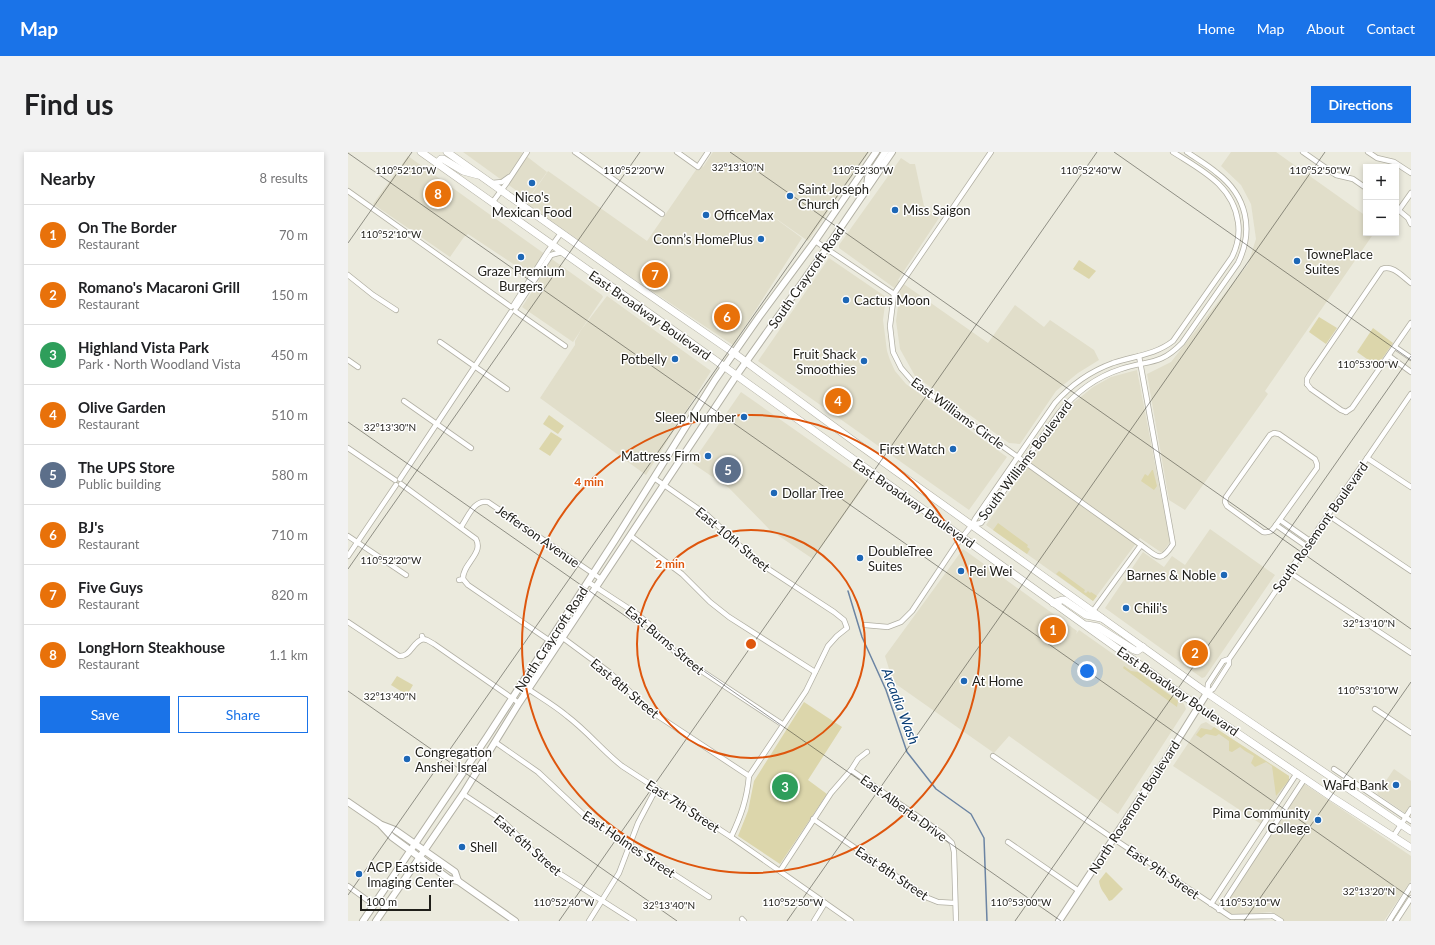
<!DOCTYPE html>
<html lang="en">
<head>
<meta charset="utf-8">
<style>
  body { margin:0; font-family:Lato,sans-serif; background:#f2f2f2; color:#202124 }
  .controls { position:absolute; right:12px; top:12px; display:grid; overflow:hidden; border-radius:0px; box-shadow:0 2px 6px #0003 }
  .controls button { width:36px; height:36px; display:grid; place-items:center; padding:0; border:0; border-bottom:1px solid #e0e0e0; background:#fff; color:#202124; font:20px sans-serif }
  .scale { position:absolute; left:12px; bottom:10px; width:71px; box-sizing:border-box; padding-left:4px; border:2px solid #1f1e19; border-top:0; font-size:11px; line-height:14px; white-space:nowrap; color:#1f1e19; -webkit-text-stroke:3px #fff; paint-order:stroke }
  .you { position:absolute; left:739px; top:519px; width:14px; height:14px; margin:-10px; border:3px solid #fff; border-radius:50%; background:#1a73e8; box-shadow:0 0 0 6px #1a73e833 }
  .badge { display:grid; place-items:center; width:26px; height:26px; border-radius:50%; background:#1a73e8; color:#fff; font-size:13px; font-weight:700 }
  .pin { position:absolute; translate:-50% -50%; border:2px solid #fff; box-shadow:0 1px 4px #0006 }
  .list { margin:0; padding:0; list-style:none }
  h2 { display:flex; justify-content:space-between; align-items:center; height:52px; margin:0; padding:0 16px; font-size:17px }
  h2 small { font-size:13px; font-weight:400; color:#757577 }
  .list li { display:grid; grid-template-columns:26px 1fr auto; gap:12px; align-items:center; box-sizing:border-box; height:60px; padding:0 16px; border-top:1px solid #e0e0e0 }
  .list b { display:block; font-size:15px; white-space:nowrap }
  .list p { margin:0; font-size:13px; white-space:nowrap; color:#757577 }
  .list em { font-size:13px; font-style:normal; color:#757577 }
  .actions { display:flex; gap:8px; padding:12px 16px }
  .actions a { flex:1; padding:9px 0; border:1px solid #1a73e8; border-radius:0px; text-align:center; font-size:14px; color:#1a73e8 }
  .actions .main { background:#1a73e8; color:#fff }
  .map { position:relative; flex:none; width:1063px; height:769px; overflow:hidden; border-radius:0px }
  header { display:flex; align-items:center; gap:24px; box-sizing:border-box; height:56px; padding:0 20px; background:#1a73e8; color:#fff }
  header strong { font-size:19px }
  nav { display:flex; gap:22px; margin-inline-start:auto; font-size:14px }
  .intro { display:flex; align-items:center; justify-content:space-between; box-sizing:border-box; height:96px; padding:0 24px }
  h1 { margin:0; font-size:28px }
  .button { padding:10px 18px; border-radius:0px; background:#1a73e8; color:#fff; font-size:14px; font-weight:700 }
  main { display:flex; gap:24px; padding:0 24px }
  aside { flex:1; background:#fff; border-radius:0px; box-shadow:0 2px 6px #0003 }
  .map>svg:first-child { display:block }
  .built { fill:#e1deca }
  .green { fill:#dcd6ab }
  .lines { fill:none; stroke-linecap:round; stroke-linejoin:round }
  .stream { stroke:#6b84a3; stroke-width:1.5 }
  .street-casing { stroke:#b2b0a4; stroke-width:6 }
  .secondary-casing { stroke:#b2b0a4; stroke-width:8 }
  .primary-casing { stroke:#b2b0a4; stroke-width:8 }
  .street { stroke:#fff; stroke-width:4.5 }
  .secondary { stroke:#fff; stroke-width:6 }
  .primary { stroke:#fff; stroke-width:7 }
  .ticks { fill:none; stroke:#1f1e19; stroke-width:1; stroke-opacity:0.45 }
  .ring { fill:none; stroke:#de560d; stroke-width:2 }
  .poi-dot { fill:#1d67b6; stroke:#fff; stroke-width:1.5 }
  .labels { text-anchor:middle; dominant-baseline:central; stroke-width:3; stroke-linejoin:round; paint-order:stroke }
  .poi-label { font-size:13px; fill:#1f1e19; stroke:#fff; text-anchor:start }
  .street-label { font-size:13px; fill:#1f1e19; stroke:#fff }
  .water-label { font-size:14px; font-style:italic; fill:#0a3e75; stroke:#fff }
  .ticks-label { font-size:10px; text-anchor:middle; fill:#1f1e19; stroke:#fff; stroke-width:3; stroke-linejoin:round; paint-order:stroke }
  .centre { fill:#de560d; stroke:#fff; stroke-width:2 }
  .ring-label { font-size:12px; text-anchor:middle; font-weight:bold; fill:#de560d; stroke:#fff; stroke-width:3; stroke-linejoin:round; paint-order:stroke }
</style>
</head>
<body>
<header>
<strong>Map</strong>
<nav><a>Home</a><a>Map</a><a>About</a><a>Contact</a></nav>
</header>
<div class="intro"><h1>Find us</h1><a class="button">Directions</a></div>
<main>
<aside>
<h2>Nearby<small>8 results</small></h2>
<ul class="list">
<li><span class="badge" style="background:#e8710a">1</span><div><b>On The Border</b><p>Restaurant</p></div><em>70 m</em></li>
<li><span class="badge" style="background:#e8710a">2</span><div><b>Romano's Macaroni Grill</b><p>Restaurant</p></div><em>150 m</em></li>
<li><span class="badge" style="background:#2e9e5b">3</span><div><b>Highland Vista Park</b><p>Park · North Woodland Vista</p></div><em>450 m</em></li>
<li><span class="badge" style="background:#e8710a">4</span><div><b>Olive Garden</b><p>Restaurant</p></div><em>510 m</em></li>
<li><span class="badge" style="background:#5c6f8a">5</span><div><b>The UPS Store</b><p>Public building</p></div><em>580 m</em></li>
<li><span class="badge" style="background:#e8710a">6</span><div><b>BJ's</b><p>Restaurant</p></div><em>710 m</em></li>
<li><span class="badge" style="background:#e8710a">7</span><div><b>Five Guys</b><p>Restaurant</p></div><em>820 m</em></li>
<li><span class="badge" style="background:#e8710a">8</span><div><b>LongHorn Steakhouse</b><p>Restaurant</p></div><em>1.1 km</em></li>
</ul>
<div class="actions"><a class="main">Save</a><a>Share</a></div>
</aside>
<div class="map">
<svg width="1063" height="769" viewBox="0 0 1063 769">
  <rect width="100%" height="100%" fill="#ebeadd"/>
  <g class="built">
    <polygon points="115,0 173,0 199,20 180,47"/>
    <polygon points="365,0 521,0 460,89 413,56 454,86 385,193 277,121 178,51 200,19 299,89 352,12 355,15"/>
    <polygon points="883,0 928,0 1018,64 1018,81 1026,81 917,239 920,242 837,358 821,348 799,222 823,210 900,112 908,87 903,52 893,33 873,14"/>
    <polygon points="60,4 254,143 255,145 225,190 174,155 191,129 120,82 116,85 102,105 25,52"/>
    <polygon points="553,6 562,12 567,12 576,54 591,66 550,128 640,191 667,153 696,175 702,168 746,198 751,208 730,221 708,239 672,292 661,291 567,224 552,197 548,169 552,140 491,96 491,93"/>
    <polygon points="481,106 538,145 535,168 539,199 542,208 547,219 558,232 659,305 621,358 410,209"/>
    <polygon points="259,144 363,219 298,323 192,246 227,193 227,189 233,178"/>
    <polygon points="789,218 822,390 814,401 792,386 745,449 638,373 724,252 745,235 763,225"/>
    <polygon points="393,240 520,329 465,407 422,378 381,336 344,311"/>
    <polygon points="862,377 927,423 857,525 854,526 757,456 795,400 816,415 824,404 837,413"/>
    <polygon points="615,397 729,479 728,482 731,478 836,552 838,557 770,662 661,584 646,601 545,530 537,504"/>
    <polygon points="858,570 941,624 941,629 913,672 825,614 853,572"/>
    <polygon points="1046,617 1063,629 1063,665 1029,642"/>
    <polygon points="955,631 1063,704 1063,729 1036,769 936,769 923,760 884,763 873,757"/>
  </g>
  <g class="green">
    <polygon points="731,108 748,119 741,127 725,117"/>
    <polygon points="971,165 989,176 978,192 961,180"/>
    <polygon points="1025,176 1045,191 1029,214 1009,200"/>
    <polygon points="201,263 216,274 210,282 195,272"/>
    <polygon points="203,280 214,287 202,304 191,297"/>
    <polygon points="804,318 805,318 809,334 806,338 793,329 797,322 800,324"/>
    <polygon points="650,371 680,393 679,395 682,397 679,402 645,378"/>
    <polygon points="711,419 737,438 736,440 738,441 740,439 742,441 743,440 749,444 745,449 708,422"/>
    <polygon points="776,514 783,519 790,520 830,549 829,555 775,516"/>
    <polygon points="49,524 65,533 59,543 43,533"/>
    <polygon points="456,550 494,575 460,628 479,642 432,712 390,684 400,659 406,629"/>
    <polygon points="866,575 941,624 941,628 928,644 924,614 918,610 907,615 903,611 906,604 897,599 892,595 884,600 881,599 881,589 871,582 868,584 858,582 853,586 848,583 853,576 863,578"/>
    <path d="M758,720L775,737L764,748L761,749C757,741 752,738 751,729Z"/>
  </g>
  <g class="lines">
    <polyline class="stream" points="500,439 514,485 538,538 559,600 588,637 623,662 636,686 639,769"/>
    <g class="street-casing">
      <g id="street">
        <polyline points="227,0 314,62"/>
        <polyline points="329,0 350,15 360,0"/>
        <path d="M643,0L546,142L542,174L545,200L553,216L566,231L793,393C810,405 812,412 825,392L791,204"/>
        <path d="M825,0C853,18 885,33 890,70C892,83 890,93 884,105L825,189C807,203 786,204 765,211C743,219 722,234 707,251L627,367L624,373L633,371L711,261C727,241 748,225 773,217C800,208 812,214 834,191L890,111C906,78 899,44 869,21C860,13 849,7 839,0"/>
        <polyline points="955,0 988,23 1005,27 1018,36"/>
        <polyline points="1020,0 1029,6 1046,10 1063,21"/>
        <polyline points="144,31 154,30 161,25"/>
        <polyline points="0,39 163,155"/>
        <polyline points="144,51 158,32 179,0"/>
        <polyline points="1048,56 1060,66 1063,72"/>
        <polyline points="1051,58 1063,41"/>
        <polyline points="467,89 546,142"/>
        <polyline points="0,123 25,143 48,158"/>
        <polyline points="165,154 200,99 213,81"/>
        <polyline points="168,156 203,103 214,100"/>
        <polyline points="167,159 217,194"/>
        <polyline points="92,190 159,237"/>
        <polyline points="1047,195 1063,206"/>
        <polyline points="1041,204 1063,220"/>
        <polyline points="0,208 10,215"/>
        <path d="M959,232V227L962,222L1034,117C1044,112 1055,125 1063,131"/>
        <polyline points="959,232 963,237 993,258 998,260"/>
        <polyline points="56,249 123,296"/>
        <polyline points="998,260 1004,256 1063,171"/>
        <path d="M926,281L931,282L967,307L969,312V316L928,373C924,379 922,381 915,380L879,354L877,350L878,345L922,283Z"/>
        <polyline points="0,296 47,328"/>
        <polyline points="1019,306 1063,335"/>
        <path d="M306,326L359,363L408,409L486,460L496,468L499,476L489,484L480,494L458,539L401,624C399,647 393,664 383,685"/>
        <polyline points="52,327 163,160"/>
        <path d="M53,332L128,387C136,402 114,412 115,427L111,428"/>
        <polyline points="980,363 1063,419"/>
        <polyline points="932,368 962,389"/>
        <polyline points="928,373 958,394"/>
        <path d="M113,375C120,365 126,347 140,350L253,427"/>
        <polyline points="0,384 58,423"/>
        <polyline points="283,384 334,422 362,450 381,465 467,520"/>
        <polyline points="0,404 48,333"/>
        <polyline points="941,420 1063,501"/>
        <polyline points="115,427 120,433 202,489"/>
        <polyline points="240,430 289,462 301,472 329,502 349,516 434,572"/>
        <polyline points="745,459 793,393"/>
        <path d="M0,470L51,504C63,505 64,490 75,487L74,484"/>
        <polyline points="517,473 540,475 553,470 564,459 608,393 624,373"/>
        <polyline points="215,486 261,520 301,558 401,624"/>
        <polyline points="75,487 79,488 86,492 171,551"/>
        <polyline points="881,507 881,512 865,537 859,541 860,532 875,509 881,507 1063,242"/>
        <path d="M173,532C188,543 205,552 219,564C239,579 255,599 274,614L383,685L503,769"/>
        <polyline points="1027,557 1063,581"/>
        <polyline points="147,590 190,620 238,665 361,745"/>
        <polyline points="645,604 760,683 883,765 925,764 933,769"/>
        <polyline points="986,617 1063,669"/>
        <polyline points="503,618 595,682 604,691 606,700 608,769"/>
        <polyline points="115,642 154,668 192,706 206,718 286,769"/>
        <polyline points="465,667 580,746 590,750 607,751"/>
        <polyline points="1045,685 1063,657"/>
        <polyline points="660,690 731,739"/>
        <polyline points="432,719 483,641 503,618 510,607 519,600"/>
        <polyline points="0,734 26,753"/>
        <polyline points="863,752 949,621"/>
        <polyline points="871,758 957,626"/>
        <polyline points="394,767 396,769"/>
        <polyline points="241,769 271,721 290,671 308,637"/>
        <polyline points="466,769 477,751"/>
        <polyline points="1041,769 1063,734"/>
        <polyline points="1048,769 1063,746"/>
      </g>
    </g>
    <g class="secondary-casing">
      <g id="secondary">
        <polyline points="519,34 520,26 537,0"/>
        <polyline points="0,650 32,672 44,685 101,727 110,729 167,769"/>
        <polyline points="34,673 47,678 107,720 110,729"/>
        <polyline points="15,769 139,585 267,388 367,228 411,165 467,89 528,0"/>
        <polyline points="28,769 115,642 171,551 388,224 478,97 544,0"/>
        <polyline points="711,769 816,610 859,541"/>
      </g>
    </g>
    <g class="primary-casing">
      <g id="primary">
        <polyline points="73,0 335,185 851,555 985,646 1063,696"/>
        <polyline points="99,0 277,126 386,201 507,290 859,541 1063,679"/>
        <polyline points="89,11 93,7 95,7 115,19 130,23"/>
        <polyline points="705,451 714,448 716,448 738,463 753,466"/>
        <polyline points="739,473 750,475 786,498 789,499 795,495"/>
      </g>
    </g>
    <use href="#street" class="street"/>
    <use href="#secondary" class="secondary"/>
    <use href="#primary" class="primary"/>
  </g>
  <path class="ticks" d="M382,0L1063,477M766,0L1063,208M0,1L1063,746M0,91L64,0M0,270L713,769M0,417L292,0M0,539L329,769M0,743L520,0M211,769L749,0M439,769L977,0M667,769L1063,204M896,769L1063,530"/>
  <g class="ring">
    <circle cx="403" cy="492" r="114"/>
    <circle cx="403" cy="492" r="229"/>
  </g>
  <g class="poi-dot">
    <circle cx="184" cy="31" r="4"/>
    <circle cx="442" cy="44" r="4"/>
    <circle cx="547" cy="58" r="4"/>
    <circle cx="358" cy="63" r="4"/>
    <circle cx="413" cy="87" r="4"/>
    <circle cx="173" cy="105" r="4"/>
    <circle cx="949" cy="109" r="4"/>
    <circle cx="498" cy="148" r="4"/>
    <circle cx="327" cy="207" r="4"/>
    <circle cx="516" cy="209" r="4"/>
    <circle cx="396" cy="265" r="4"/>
    <circle cx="605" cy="297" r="4"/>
    <circle cx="360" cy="304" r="4"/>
    <circle cx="426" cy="341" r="4"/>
    <circle cx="512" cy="406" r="4"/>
    <circle cx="613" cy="419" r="4"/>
    <circle cx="876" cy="423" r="4"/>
    <circle cx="778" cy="456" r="4"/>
    <circle cx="616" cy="529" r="4"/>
    <circle cx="59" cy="607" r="4"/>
    <circle cx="1048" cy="633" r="4"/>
    <circle cx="970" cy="668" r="4"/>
    <circle cx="114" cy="695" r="4"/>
    <circle cx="11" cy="722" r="4"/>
  </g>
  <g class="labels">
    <g class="poi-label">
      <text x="450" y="37">Saint Joseph<tspan x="450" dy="15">Church</tspan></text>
      <text x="184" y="45" text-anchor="middle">Nico's<tspan x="184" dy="15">Mexican Food</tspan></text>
      <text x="555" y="58">Miss Saigon</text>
      <text x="366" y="63">OfficeMax</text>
      <text x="405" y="87" text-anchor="end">Conn’s HomePlus</text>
      <text x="957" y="102">TownePlace<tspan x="957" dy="15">Suites</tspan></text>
      <text x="173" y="119" text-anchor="middle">Graze Premium<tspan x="173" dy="15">Burgers</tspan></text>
      <text x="506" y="148">Cactus Moon</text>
      <text x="508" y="202" text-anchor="end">Fruit Shack<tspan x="508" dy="15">Smoothies</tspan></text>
      <text x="319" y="207" text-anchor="end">Potbelly</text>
      <text x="388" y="265" text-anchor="end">Sleep Number</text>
      <text x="597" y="297" text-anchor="end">First Watch</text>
      <text x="352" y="304" text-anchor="end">Mattress Firm</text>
      <text x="434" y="341">Dollar Tree</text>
      <text x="520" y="399">DoubleTree<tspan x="520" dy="15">Suites</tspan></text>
      <text x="621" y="419">Pei Wei</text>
      <text x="868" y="423" text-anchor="end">Barnes &amp; Noble</text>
      <text x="786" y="456">Chili's</text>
      <text x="624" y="529">At Home</text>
      <text x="67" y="600">Congregation<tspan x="67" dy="15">Anshei Isreal</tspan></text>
      <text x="1040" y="633" text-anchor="end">WaFd Bank</text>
      <text x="962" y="661" text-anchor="end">Pima Community<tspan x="962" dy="15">College</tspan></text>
      <text x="122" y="695">Shell</text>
      <text x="19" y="715">ACP Eastside<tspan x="19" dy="15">Imaging Center</tspan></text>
    </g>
    <g class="street-label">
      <text transform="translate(458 125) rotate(-55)">South Craycroft Road</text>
      <text transform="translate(302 163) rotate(35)">East Broadway Boulevard</text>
      <text transform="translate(610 261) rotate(36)">East Williams Circle</text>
      <text transform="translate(677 308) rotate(-53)">South Williams Boulevard</text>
      <text transform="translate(566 351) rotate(35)">East Broadway Boulevard</text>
      <text transform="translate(972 375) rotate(-55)">South Rosemont Boulevard</text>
      <text transform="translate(190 384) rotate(35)">Jefferson Avenue</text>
      <text transform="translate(385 387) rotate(40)">East 10th Street</text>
      <text transform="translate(203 487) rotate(-57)">North Craycroft Road</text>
      <text transform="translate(317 488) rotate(40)">East Burns Street</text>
      <text transform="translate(277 536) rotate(40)">East 8th Street</text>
      <text transform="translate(830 539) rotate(35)">East Broadway Boulevard</text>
      <text transform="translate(335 654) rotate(33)">East 7th Street</text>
      <text transform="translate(786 655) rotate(-57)">North Rosemont Boulevard</text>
      <text transform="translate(556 656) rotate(36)">East Alberta Drive</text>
      <text transform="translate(281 692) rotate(34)">East Holmes Street</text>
      <text transform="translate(180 693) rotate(41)">East 6th Street</text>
      <text transform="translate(815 720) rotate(34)">East 9th Street</text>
      <text transform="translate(544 721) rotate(34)">East 8th Street</text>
    </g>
    <g class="water-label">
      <text transform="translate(553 554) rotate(69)">Arcadia Wash</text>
    </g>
  </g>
  <g class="ticks-label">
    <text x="390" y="19">32°13'10"N</text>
    <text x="58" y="22">110°52'10"W</text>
    <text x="286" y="22">110°52'20"W</text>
    <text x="515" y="22">110°52'30"W</text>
    <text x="743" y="22">110°52'40"W</text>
    <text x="972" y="22">110°52'50"W</text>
    <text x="43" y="86">110°52'10"W</text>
    <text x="1020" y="216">110°53'00"W</text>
    <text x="42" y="279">32°13'30"N</text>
    <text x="43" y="412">110°52'20"W</text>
    <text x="1021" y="475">32°13'10"N</text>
    <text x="1020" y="542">110°53'10"W</text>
    <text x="42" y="548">32°13'40"N</text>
    <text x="1021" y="743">32°13'20"N</text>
    <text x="216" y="754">110°52'40"W</text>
    <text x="445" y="754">110°52'50"W</text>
    <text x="673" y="754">110°53'00"W</text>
    <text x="902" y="754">110°53'10"W</text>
    <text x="321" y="757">32°13'40"N</text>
  </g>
  <circle cx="403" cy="492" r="6" class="centre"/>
  <g class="ring-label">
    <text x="241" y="334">4 min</text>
    <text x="322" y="416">2 min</text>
  </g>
</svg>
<div class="controls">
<button>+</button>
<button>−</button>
</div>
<div class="scale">100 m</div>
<div class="you"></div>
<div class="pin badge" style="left:705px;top:478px;background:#e8710a">1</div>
<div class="pin badge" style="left:847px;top:501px;background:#e8710a">2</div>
<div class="pin badge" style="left:437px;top:635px;background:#2e9e5b">3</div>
<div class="pin badge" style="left:490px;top:249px;background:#e8710a">4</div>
<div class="pin badge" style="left:380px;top:318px;background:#5c6f8a">5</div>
<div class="pin badge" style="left:379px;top:165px;background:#e8710a">6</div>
<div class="pin badge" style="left:307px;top:123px;background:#e8710a">7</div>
<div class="pin badge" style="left:90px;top:42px;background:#e8710a">8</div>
</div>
</main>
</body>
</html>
